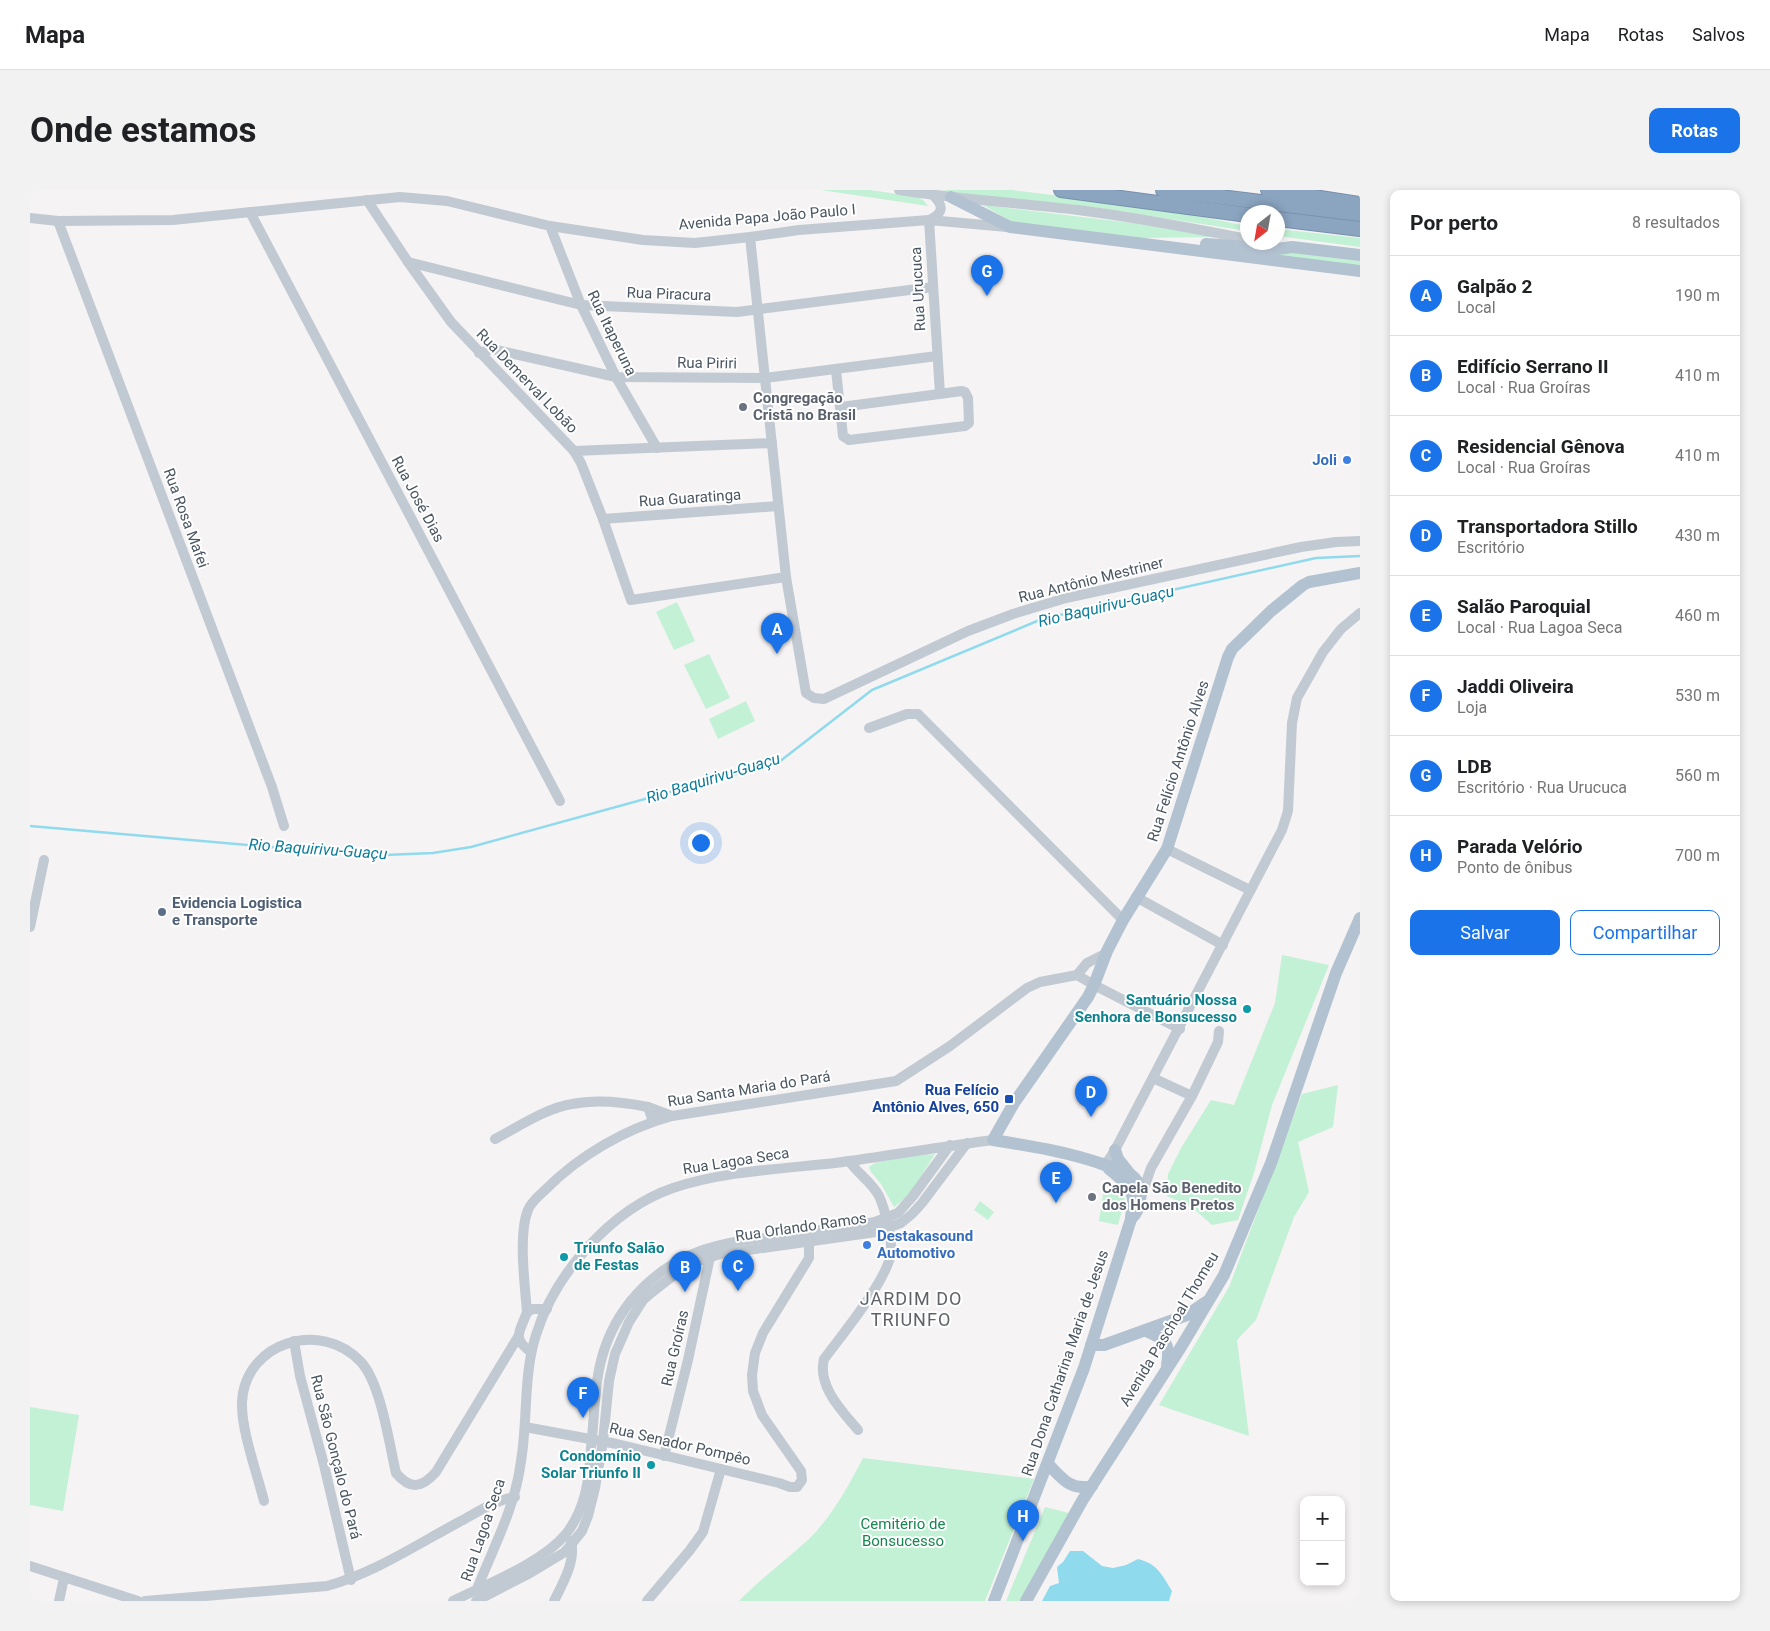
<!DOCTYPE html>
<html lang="pt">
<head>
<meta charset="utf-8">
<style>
  body { margin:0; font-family:Roboto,sans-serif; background:#f2f2f2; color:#202124 }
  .controls { position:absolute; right:15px; bottom:15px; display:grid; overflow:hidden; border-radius:10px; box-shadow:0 2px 8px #0003 }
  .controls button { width:45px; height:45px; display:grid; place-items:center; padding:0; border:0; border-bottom:1px solid #e0e0e0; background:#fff; color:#202124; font:25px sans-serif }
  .compass { position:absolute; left:1210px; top:15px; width:45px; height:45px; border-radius:50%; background:#fff; box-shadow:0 2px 8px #0003; rotate:211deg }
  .you { position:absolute; left:670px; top:652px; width:18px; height:18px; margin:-12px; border:4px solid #fff; border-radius:50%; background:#1a73e8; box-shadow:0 0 0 8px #1a73e833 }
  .badge { display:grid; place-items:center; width:32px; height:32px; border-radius:50%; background:#1a73e8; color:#fff; font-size:16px; font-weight:700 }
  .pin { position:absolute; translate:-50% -41px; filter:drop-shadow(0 1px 2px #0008) }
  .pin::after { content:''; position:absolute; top:26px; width:18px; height:15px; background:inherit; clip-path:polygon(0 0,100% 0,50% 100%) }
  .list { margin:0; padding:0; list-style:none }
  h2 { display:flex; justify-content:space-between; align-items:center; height:65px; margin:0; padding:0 20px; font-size:21px }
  h2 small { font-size:16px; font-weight:400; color:#757577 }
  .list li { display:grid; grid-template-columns:32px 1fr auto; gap:15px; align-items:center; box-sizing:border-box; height:80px; padding:0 20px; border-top:1px solid #e0e0e0 }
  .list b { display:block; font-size:19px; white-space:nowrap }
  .list p { margin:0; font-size:16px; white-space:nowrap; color:#757577 }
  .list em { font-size:16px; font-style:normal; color:#757577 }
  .actions { display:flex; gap:10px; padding:15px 20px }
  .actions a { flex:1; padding:11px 0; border:1px solid #1a73e8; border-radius:10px; text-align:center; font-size:18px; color:#1a73e8 }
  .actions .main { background:#1a73e8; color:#fff }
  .map { position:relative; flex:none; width:1330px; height:1411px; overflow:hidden; border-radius:10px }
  header { display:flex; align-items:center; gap:30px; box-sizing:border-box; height:70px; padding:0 25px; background:#fff; border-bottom:1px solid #e0e0e0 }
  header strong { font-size:24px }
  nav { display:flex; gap:28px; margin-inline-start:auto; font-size:18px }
  .intro { display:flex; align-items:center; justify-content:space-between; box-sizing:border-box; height:120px; padding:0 30px }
  h1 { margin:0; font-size:35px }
  .button { padding:12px 22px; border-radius:10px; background:#1a73e8; color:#fff; font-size:18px; font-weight:700 }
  main { display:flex; gap:30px; padding:0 30px }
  aside { flex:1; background:#fff; border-radius:10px; box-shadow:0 2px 8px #0003 }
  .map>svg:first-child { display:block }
  .green { fill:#c3f1d5 }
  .water { fill:#90daee }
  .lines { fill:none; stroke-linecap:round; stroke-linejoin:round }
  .stream { stroke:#90daee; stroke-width:2.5 }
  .highway-casing { stroke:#7690ad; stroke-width:16 }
  .minor { stroke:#c1cad2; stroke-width:10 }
  .major { stroke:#b3c2d1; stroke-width:12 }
  .highway { stroke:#8ba5c1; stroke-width:14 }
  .worship-dot { fill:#6b7280; stroke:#fff; stroke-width:2 }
  .shop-dot { fill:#3f7fe0; stroke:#fff; stroke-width:2 }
  .service-dot { fill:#5c6f8a; stroke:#fff; stroke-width:2 }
  .culture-dot { fill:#0f9aa8; stroke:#fff; stroke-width:2 }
  .transit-dot { fill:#1a4fb4; stroke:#fff; stroke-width:2 }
  .labels { text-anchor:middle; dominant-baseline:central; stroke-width:4; stroke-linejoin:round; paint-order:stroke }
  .street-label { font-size:15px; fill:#4a5661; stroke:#fff }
  .worship-label { font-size:15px; font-weight:bold; fill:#5b616d; stroke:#fff; text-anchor:start }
  .shop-label { font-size:15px; font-weight:bold; fill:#366cbe; stroke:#fff; text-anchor:end }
  .service-label { font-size:15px; font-weight:bold; fill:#4e5e75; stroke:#fff; text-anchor:start }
  .culture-label { font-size:15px; font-weight:bold; fill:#0d838f; stroke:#fff; text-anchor:end }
  .transit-label { font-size:15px; font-weight:bold; fill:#164399; stroke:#fff; text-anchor:end }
  .park-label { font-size:15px; fill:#17864f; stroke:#fff }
  .water-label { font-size:16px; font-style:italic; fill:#0c7c9b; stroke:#fff }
  .quarter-label { font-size:18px; letter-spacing:1px; fill:#5f6368; stroke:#fff }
</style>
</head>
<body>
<header>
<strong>Mapa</strong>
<nav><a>Mapa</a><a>Rotas</a><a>Salvos</a></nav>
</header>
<div class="intro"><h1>Onde estamos</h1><a class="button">Rotas</a></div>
<main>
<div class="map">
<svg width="1330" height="1411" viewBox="0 0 1330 1411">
  <rect width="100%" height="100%" fill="#f5f3f3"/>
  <g class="green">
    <polygon points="791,0 840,0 888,7 894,11 898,16"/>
    <polygon points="912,0 982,0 1134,19 1217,36 1217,41 1062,17 949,6"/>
    <polygon points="953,15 1102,33 1187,47 1107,48 982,32"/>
    <polygon points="1248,39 1330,48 1330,57 1248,46"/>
    <polygon points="1226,58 1330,71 1330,76 1206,61"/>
    <polygon points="647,412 665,451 644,460 626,422"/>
    <polygon points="679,464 700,508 676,519 654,475"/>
    <polygon points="716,511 725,531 688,549 679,529"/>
    <polygon points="1252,765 1299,775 1242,915 1224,983 1208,1030 1182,1035 1163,1018 1137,1006 1138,984 1151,958 1181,910 1204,915 1245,813"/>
    <polygon points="1308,895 1303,937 1268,952 1279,1002 1264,1027 1226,1130 1207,1150 1219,1246 1129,1215 1199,1097 1272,904"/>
    <path d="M905,964L880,1004L864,1017L851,994L841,982L839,977C846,969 892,966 905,964Z"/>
    <polygon points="1075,991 1091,1002 1095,1009 1088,1035 1069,1031"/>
    <polygon points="950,1011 964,1022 958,1030 944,1020"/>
    <polygon points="0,1217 49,1225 33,1321 0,1315"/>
    <path d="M833,1268L1004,1289L955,1411H709C731,1388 756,1370 779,1349C802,1326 818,1297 833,1268Z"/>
    <polygon points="1015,1317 1039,1323 991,1411 976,1411"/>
  </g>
  <path class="water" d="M1040,1361H1053L1072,1376L1083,1378L1096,1375L1108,1369C1128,1374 1132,1385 1142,1401L1139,1411H1012L1020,1396L1029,1393L1027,1377L1033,1372Z"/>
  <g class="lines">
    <polyline class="stream" points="0,636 298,662 355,665 403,663 441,657 749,572 842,500 1012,429 1286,368 1330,366"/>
    <g class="highway-casing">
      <g id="highway">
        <polyline points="1031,0 1218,25"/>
        <polyline points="1133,0 1330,24"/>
        <polyline points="1238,0 1330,14"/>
        <polyline points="1248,29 1330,39"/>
      </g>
    </g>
    <g class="minor">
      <path d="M869,0C928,9 988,13 1048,20C1105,27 1161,38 1218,49"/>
      <polyline points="337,10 378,72 421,132 544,261 551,273 573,329 601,410 756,387"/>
      <polyline points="220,22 530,611"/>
      <polyline points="0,28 28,31 143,30 370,7 417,11 520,36 613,50 665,53 720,47 769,40 899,30 977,37"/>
      <polyline points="899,30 910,204"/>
      <path d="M899,30C914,23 914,16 903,5"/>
      <polyline points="28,31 242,597 254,636"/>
      <polyline points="520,36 551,115 586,187 627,258"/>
      <polyline points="720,47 756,387 776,503 784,508 794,509 938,441 983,424 1036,408 1271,357 1306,352 1330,351"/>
      <polyline points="378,72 551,115 707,122 903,97"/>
      <polyline points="449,163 462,159 586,187 735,188 907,166"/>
      <polyline points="806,180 813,246 819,250 935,236 939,233 938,208 935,202 932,201 811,217"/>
      <polyline points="544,261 742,253"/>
      <polyline points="573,329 748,316"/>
      <polyline points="839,538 877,524 888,524 1093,730"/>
      <polyline points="1137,659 1220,700"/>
      <polyline points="1106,707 1193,755"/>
      <polyline points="0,737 14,670"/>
      <polyline points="1047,785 1064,795 1150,839"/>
      <polyline points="1123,888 1162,906"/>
      <polyline points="623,931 618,917 642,926"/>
      <path d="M465,949C488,937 516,918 542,914C566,909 594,912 618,917"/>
      <path d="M819,971C828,984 842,992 849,1006C855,1019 862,1048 861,1062C859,1088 811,1146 794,1169C787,1196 812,1221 828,1240"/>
      <polyline points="1071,974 1078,971 1085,960 1252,640 1258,621 1262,533 1267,508 1293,462 1311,439 1330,423"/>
      <polyline points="1111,1007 1121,978 1162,906 1188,852 1189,841"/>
      <path d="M497,1122C495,1096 488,1044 498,1020C501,1012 509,1006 515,1000C550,965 595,939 642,926L866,891L920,856L997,798L1010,792L1047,785L1057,773L1077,763"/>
      <polyline points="264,1151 270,1186 294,1275 321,1390"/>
      <path d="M501,1162C481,1148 490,1142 497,1122L503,1119H517"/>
      <polyline points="495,1237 587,1254 749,1293 760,1297 767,1297 772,1290 771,1281 732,1225 723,1201 722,1185 725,1163 733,1143 779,1068 779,1052"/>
      <polyline points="634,1266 658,1170 680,1067 679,1062"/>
      <path d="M234,1311C227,1283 211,1240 212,1212C215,1152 291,1129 331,1172C351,1194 359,1253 366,1283C380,1300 392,1298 406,1282L488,1147"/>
      <polyline points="0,1376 108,1411"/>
      <path d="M451,1408L447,1399C464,1356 485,1318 491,1271C498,1230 493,1185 506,1145C525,1083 582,1019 643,998C693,981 752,979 805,973C857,966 910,957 963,950"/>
      <polyline points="29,1411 34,1388"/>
      <path d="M115,1411L297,1396C344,1383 386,1355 429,1332C446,1323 465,1310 485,1307"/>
      <path d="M423,1411C457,1394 512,1373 536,1344C556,1318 559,1290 561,1258C564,1233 564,1200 570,1175C581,1127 612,1089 656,1067C686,1052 719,1050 752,1046C783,1041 814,1037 845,1032L868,1023L883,1006L920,955"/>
      <polyline points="446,1411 500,1383 535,1362 552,1341 558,1326 565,1298 573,1251 579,1191 585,1164 599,1132 613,1110 621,1103 649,1081 660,1074 690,1064 846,1042 871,1033 882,1024 892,1013 937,953"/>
      <path d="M524,1411C533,1393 546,1371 541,1351"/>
      <polyline points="617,1411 660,1360 673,1342 691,1279"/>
    </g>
    <g class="major">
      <polyline points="921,7 980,37 1330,81"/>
      <polyline points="1176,54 1247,59 1262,57 1330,65"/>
      <polyline points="1085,960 1088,969 1100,984"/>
      <path d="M1101,1029C1112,1019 1115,994 1101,985C1094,980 1084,978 1075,975C1039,962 1001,956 963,950L984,913L1058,807L1064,795L1077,761L1093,730L1137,659L1198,467L1202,459L1241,421L1273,395L1279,392L1330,383"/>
      <path d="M1116,1141C1135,1149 1141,1153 1137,1175"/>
      <polyline points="1061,1155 1074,1155 1157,1125 1176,1112"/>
      <path d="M1018,1274C1032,1288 1040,1301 1062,1296"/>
      <path d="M964,1411L1054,1178L1101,1029C1101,1023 1103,1018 1103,1012C1104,1000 1088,986 1079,979"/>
      <polyline points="996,1411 1052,1311 1151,1157 1194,1085 1241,973 1306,783 1330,728"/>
    </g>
    <use href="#highway" class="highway"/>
  </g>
  <g class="worship-dot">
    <circle cx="713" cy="217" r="5"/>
    <circle cx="1062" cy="1007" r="5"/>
  </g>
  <g class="shop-dot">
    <circle cx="1317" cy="270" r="5"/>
    <circle cx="837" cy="1055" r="5"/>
  </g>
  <circle class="service-dot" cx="132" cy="722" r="5"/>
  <g class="culture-dot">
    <circle cx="1217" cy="819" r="5"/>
    <circle cx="534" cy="1067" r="5"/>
    <circle cx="621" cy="1275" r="5"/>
  </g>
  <rect class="transit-dot" x="974" y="904" width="10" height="10" rx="2.5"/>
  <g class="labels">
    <g class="street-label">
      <text transform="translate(737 27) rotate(-5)">Avenida Papa João Paulo I</text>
      <text transform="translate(888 99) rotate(-93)">Rua Urucuca</text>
      <text transform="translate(639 104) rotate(2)">Rua Piracura</text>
      <text transform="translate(582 143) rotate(64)">Rua Itaperuna</text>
      <text transform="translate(677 173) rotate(1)">Rua Piriri</text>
      <text transform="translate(497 191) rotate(46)">Rua Demerval Lobão</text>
      <text transform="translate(660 308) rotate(-4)">Rua Guaratinga</text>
      <text transform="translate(388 309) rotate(62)">Rua José Dias</text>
      <text transform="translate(156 328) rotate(70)">Rua Rosa Mafei</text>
      <text transform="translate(1061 390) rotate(-14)">Rua Antônio Mestriner</text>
      <text transform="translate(1148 571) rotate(-72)">Rua Felício Antônio Alves</text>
      <text transform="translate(719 899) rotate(-9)">Rua Santa Maria do Pará</text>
      <text transform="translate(706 971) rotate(-9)">Rua Lagoa Seca</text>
      <text transform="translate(771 1037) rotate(-8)">Rua Orlando Ramos</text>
      <text transform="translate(1139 1139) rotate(-59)">Avenida Paschoal Thomeu</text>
      <text transform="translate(645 1158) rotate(-77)">Rua Groíras</text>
      <text transform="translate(1035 1173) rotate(-71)">Rua Dona Catharina Maria de Jesus</text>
      <text transform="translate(650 1254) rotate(13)">Rua Senador Pompêo</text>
      <text transform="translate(306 1267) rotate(76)">Rua São Gonçalo do Pará</text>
      <text transform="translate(453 1340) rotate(-71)">Rua Lagoa Seca</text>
    </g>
    <g class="worship-label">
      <text x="723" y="208">Congregação<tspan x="723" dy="17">Cristã no Brasil</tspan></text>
      <text x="1072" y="998">Capela São Benedito<tspan x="1072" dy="17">dos Homens Pretos</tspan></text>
    </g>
    <g class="shop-label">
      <text x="1307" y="270">Joli</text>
      <text x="847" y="1046" text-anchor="start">Destakasound<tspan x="847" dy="17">Automotivo</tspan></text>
    </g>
    <g class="service-label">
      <text x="142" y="713">Evidencia Logistica<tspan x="142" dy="17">e Transporte</tspan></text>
    </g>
    <g class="culture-label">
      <text x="1207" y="810">Santuário Nossa<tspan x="1207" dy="17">Senhora de Bonsucesso</tspan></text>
      <text x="544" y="1058" text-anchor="start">Triunfo Salão<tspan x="544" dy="17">de Festas</tspan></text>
      <text x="611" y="1266">Condomínio<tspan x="611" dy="17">Solar Triunfo II</tspan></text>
    </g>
    <g class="transit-label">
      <text x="969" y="900">Rua Felício<tspan x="969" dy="17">Antônio Alves, 650</tspan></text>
    </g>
    <g class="park-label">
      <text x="873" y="1334">Cemitério de<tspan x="873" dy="17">Bonsucesso</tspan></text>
    </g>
    <g class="water-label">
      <text transform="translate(1076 416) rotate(-13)">Rio Baquirivu-Guaçu</text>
      <text transform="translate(683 588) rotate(-17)">Rio Baquirivu-Guaçu</text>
      <text transform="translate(288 659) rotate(4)">Rio Baquirivu-Guaçu</text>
    </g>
    <g class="quarter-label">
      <text x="881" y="1108">JARDIM DO<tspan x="881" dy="21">TRIUNFO</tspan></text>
    </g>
  </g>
</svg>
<div class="controls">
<button>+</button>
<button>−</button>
</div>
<svg class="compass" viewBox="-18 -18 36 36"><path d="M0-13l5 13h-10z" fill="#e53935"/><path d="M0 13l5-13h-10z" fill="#757577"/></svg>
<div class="you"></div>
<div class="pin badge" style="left:747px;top:464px">A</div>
<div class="pin badge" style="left:655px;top:1102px">B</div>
<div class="pin badge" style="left:708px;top:1101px">C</div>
<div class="pin badge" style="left:1061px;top:927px">D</div>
<div class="pin badge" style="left:1026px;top:1013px">E</div>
<div class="pin badge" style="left:553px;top:1228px">F</div>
<div class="pin badge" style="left:957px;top:106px">G</div>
<div class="pin badge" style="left:993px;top:1351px">H</div>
</div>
<aside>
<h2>Por perto<small>8 resultados</small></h2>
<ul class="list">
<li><span class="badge">A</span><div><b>Galpão 2</b><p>Local</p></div><em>190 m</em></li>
<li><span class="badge">B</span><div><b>Edifício Serrano II</b><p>Local · Rua Groíras</p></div><em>410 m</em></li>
<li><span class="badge">C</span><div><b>Residencial Gênova</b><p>Local · Rua Groíras</p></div><em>410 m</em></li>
<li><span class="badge">D</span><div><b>Transportadora Stillo</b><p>Escritório</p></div><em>430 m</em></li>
<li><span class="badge">E</span><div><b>Salão Paroquial</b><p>Local · Rua Lagoa Seca</p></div><em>460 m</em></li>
<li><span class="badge">F</span><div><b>Jaddi Oliveira</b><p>Loja</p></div><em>530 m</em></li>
<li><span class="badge">G</span><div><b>LDB</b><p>Escritório · Rua Urucuca</p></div><em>560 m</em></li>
<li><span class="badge">H</span><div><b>Parada Velório</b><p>Ponto de ônibus</p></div><em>700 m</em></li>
</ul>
<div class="actions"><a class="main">Salvar</a><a>Compartilhar</a></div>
</aside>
</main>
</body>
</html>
